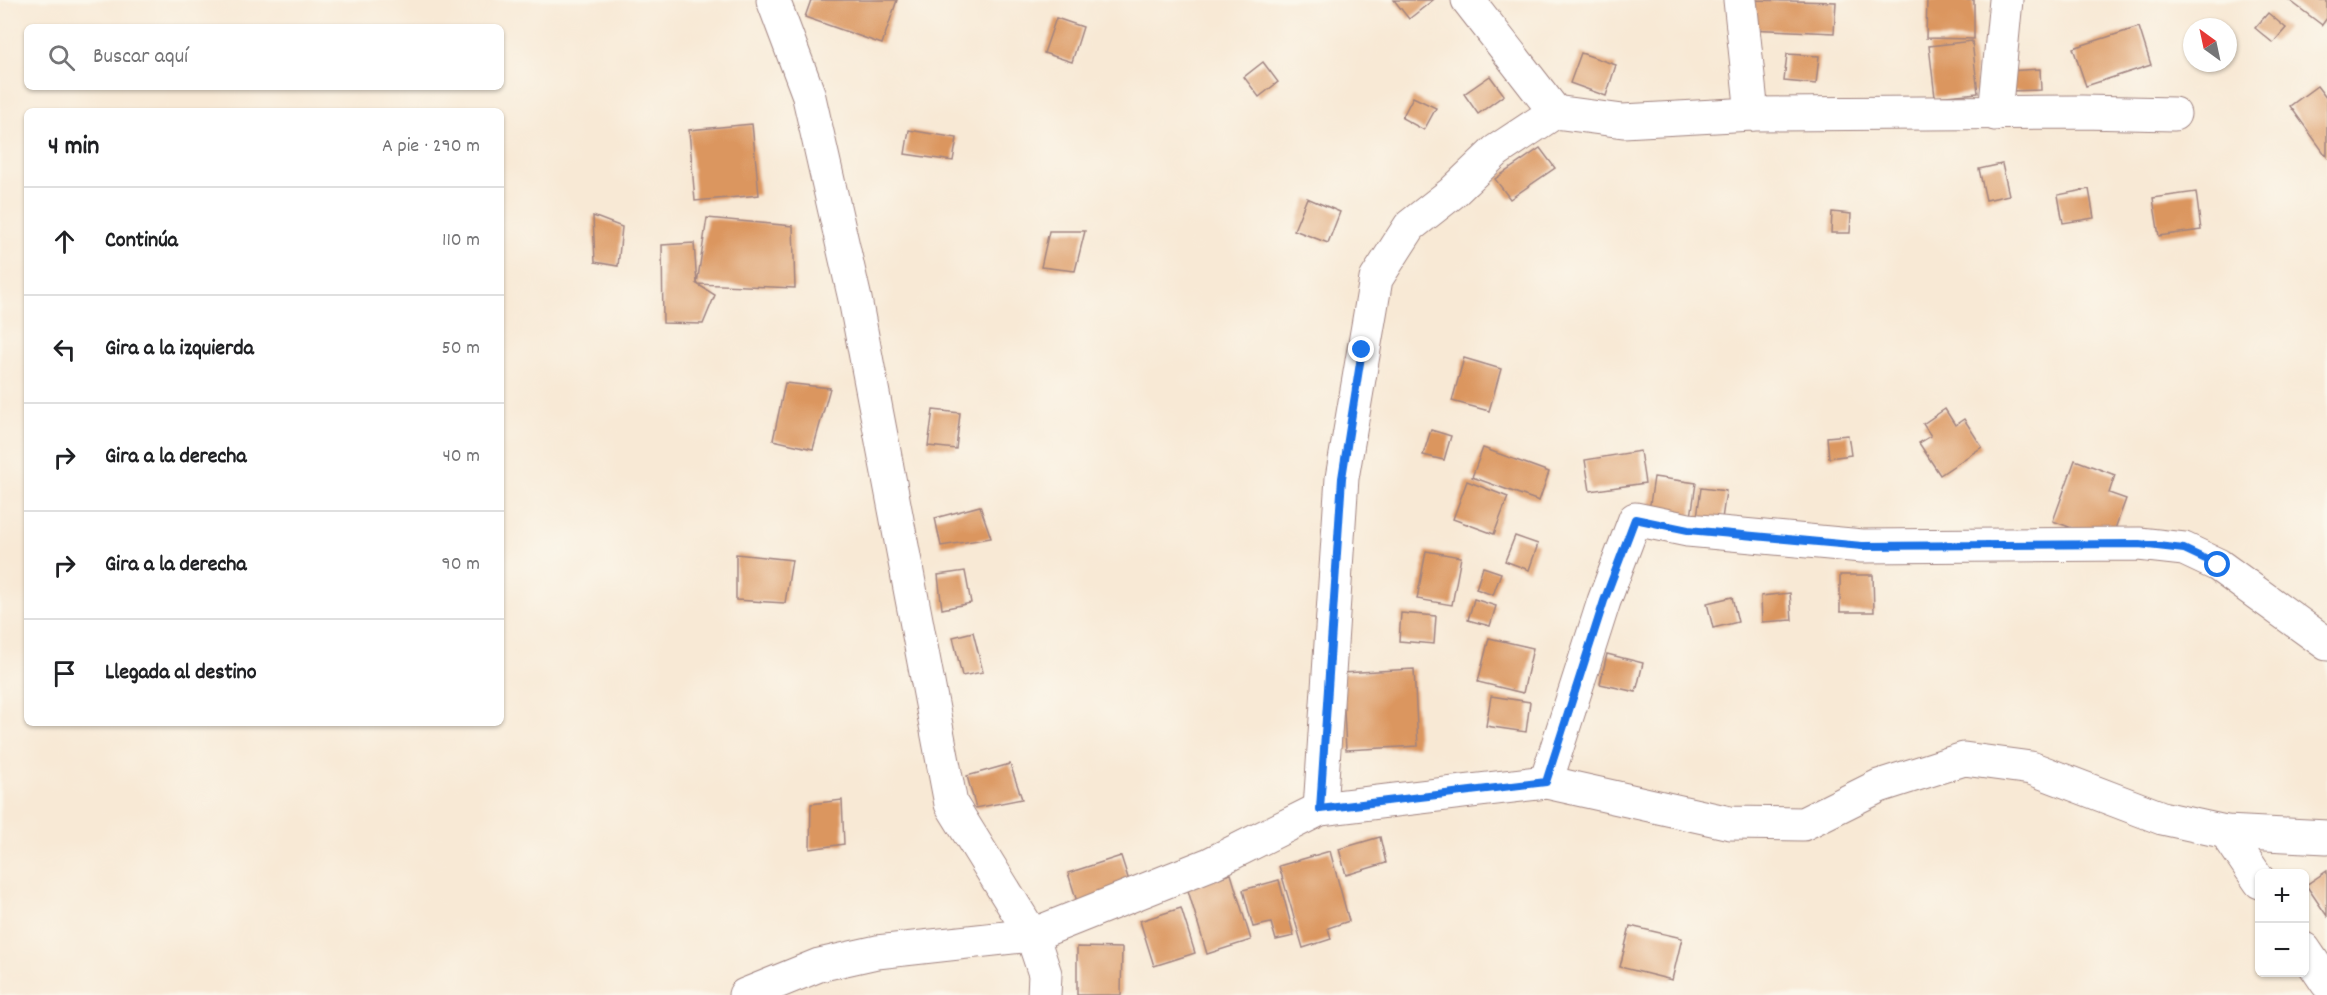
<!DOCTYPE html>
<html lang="es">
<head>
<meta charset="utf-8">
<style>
  body { margin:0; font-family:Dekko,sans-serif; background:#f2f2f2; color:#202124 }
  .controls { position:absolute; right:18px; bottom:18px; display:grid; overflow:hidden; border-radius:9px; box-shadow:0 2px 4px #0004 }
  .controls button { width:54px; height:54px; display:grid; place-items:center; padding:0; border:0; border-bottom:2px solid #e0e0e0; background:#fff; color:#202124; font:30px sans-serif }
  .compass { position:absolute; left:2183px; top:18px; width:54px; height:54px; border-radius:50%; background:#fff; box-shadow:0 2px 4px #0004; rotate:327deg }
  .stop { position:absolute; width:18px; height:18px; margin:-14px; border:4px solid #1a73e8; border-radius:50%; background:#fff }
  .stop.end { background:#1a73e8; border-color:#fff; box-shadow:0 2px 6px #0008 }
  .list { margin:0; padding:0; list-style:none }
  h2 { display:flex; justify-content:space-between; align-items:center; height:78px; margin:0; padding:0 24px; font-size:26px }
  h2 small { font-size:20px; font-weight:400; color:#757577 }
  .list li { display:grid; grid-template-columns:39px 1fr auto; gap:18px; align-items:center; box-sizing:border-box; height:108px; padding:0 24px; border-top:2px solid #e0e0e0 }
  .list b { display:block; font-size:22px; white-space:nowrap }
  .list em { font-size:20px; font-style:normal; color:#757577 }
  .icon { flex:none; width:33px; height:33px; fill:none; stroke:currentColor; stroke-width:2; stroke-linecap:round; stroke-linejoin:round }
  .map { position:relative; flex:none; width:2327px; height:995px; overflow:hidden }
  .search { position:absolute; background:#fff; box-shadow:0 2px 4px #0004; left:24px; top:24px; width:480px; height:66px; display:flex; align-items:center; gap:15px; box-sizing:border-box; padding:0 21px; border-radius:9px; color:#757577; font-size:22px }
  .panel { position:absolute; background:#fff; box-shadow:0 2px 4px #0004; left:24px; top:108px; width:480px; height:618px; border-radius:9px }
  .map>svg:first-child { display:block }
  .building { fill:#db965e }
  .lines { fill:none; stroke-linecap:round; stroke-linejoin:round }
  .minor-casing { stroke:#a18480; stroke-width:35 }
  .minor { stroke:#fff; stroke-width:33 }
  .route { stroke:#1a73e8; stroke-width:8 }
</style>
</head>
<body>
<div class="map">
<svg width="2327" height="995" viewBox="0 0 2327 995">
  <rect width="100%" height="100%" fill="#fbf7ec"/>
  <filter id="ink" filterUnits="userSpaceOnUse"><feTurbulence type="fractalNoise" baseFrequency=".0167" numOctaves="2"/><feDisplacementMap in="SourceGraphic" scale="12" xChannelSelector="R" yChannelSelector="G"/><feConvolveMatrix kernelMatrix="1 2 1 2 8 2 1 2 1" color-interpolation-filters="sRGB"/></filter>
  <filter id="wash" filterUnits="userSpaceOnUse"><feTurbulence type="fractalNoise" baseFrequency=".008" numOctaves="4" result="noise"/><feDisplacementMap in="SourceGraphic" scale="24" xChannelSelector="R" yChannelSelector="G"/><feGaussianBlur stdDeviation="1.35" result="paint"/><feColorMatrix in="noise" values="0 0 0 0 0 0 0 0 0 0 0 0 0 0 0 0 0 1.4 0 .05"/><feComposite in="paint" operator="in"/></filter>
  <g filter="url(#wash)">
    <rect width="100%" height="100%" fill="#f8e9d5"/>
    <g id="blocks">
      <g class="building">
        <polygon points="811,0 897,0 882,44 805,17"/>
        <polygon points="1394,0 1433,0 1409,19"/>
        <polygon points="1749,0 1836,2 1834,33 1748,29"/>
        <polygon points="1927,0 1974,0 1974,39 1926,38"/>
        <polygon points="2289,0 2327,0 2327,18 2322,25"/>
        <polygon points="2268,13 2286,28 2273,43 2255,28"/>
        <polygon points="1056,18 1083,27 1072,62 1044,53"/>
        <polygon points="2139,27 2151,65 2086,86 2073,48"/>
        <polygon points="1972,41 1978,93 1935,97 1929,46"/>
        <polygon points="1581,53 1616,65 1606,96 1570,83"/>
        <polygon points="1787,54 1819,56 1816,84 1784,81"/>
        <polygon points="1263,62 1278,82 1259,97 1244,77"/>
        <polygon points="2040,69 2041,90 2008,91 2008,71"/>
        <polygon points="1490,76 1504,95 1478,114 1464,94"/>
        <polygon points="2317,86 2327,99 2327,157 2290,106"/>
        <polygon points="1413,97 1436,108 1424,130 1402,118"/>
        <polygon points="752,124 759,195 695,201 689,130"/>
        <polygon points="909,130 957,138 953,161 905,154"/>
        <polygon points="1540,148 1555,168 1510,199 1495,179"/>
        <polygon points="2002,164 2009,195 1986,200 1979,169"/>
        <polygon points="2089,189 2094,218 2063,223 2058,195"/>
        <polygon points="2196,192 2201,230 2159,236 2153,198"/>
        <polygon points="1307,198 1340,212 1328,243 1294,230"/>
        <polygon points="1832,212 1851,214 1850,233 1831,233"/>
        <polygon points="593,216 622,227 618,266 595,262"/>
        <polygon points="707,218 793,226 795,288 697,284 715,295 703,324 663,323 662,245 694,243 697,284"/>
        <polygon points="1049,231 1085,231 1075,271 1041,267"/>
        <polygon points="1464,358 1501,369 1489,411 1452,401"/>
        <polygon points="785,383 830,388 813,449 773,440"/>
        <polygon points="1945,409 1955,425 1964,419 1982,447 1940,475 1919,443 1931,436 1923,424"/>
        <polygon points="933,410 960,413 956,449 928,446"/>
        <polygon points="1431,430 1451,436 1444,460 1423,455"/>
        <polygon points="1848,435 1851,455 1829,458 1827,437"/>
        <polygon points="1483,448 1549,472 1539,501 1472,477"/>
        <polygon points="1640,451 1645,483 1590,491 1585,460"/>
        <polygon points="2075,460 2115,475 2109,493 2126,499 2110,542 2053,521"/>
        <polygon points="1654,477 1696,483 1691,517 1649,511"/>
        <polygon points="1467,481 1508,497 1494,534 1453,519"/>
        <polygon points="1701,488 1726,491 1721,526 1696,524"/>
        <polygon points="980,506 991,538 941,546 935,518"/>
        <polygon points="1515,536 1538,544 1529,570 1505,561"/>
        <polygon points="1426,551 1461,557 1452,605 1417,599"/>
        <polygon points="736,554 792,560 785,603 736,600"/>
        <polygon points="1483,567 1501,573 1493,595 1476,589"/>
        <polygon points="965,571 971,603 942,609 938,575"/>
        <polygon points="1840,575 1873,575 1874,612 1840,612"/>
        <polygon points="1790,593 1792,620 1762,622 1761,596"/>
        <polygon points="1732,597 1738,622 1713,628 1707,603"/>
        <polygon points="1474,599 1496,606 1490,626 1468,620"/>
        <polygon points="1401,613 1436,616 1434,644 1399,641"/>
        <polygon points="973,632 983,672 962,676 953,637"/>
        <polygon points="1489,638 1533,648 1523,693 1478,682"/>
        <polygon points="1607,654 1643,663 1636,692 1600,684"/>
        <polygon points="1414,669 1418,746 1346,750 1342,673"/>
        <polygon points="1491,696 1530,702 1526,732 1486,726"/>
        <polygon points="1010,764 1022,799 976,808 967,776"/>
        <polygon points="842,800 844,844 810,849 811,804"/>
        <polygon points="1380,837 1386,863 1346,875 1339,849"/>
        <polygon points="1330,851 1349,921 1328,928 1331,939 1303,948 1279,866"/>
        <polygon points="1121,856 1129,881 1079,908 1068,873"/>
        <polygon points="2327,871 2327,916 2306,885"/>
        <polygon points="1231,874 1251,940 1207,954 1187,887"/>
        <polygon points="1279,880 1294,936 1276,940 1271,923 1253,927 1243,890"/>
        <polygon points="1181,908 1195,953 1154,966 1140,921"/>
        <polygon points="1630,926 1682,938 1672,980 1620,967"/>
        <polygon points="1077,947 1122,948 1121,995 1077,995"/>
      </g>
    </g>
  </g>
  <g filter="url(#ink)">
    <use href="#blocks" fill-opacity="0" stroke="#a18480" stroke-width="1.5"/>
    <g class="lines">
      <g class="minor-casing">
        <g id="minor">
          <polyline points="773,0 808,93 855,299 951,804 1032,935 1045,974 1044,995"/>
          <polyline points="1468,0 1555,112"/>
          <polyline points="1740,0 1752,114"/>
          <polyline points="1995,114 2006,0"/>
          <polyline points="1546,782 1604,601 1635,519 1688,530 1862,546 2139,544 2184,549 2218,565 2327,644"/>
          <polyline points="1320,809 1342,478 1376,279 1410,226 1452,193 1496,151 1555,112 1623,121 1752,114 2082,112 2174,114"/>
          <polyline points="2226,832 2260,882"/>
          <polyline points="2304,949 2327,983"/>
          <polyline points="745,995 819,965 877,952 1032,935 1210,864 1320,809 1546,782 1730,823 1803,824 1879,786 1964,759 2031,768 2162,818 2226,832 2327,837"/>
        </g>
      </g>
      <use href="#minor" class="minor"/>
    </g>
  </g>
  <g class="lines" filter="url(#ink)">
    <polyline class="route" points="1362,350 1342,478 1320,809 1546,782 1604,601 1635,519 1688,530 1862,546 2139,544 2184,549 2218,565"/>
  </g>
</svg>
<div class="controls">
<button>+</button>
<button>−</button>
</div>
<svg class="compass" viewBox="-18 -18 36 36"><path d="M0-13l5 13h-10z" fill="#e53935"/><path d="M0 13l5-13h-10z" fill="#757577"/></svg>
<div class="stop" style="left:2218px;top:565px"></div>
<div class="stop end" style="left:1362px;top:350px"></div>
<div class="search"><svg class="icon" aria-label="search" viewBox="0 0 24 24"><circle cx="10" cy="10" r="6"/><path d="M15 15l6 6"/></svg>Buscar aquí</div>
<section class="panel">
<h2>4 min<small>A pie · 290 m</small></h2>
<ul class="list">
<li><svg class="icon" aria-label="ahead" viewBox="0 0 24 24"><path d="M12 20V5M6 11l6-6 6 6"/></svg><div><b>Continúa</b></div><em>110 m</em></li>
<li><svg class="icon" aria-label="left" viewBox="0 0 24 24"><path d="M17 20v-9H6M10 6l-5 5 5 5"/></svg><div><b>Gira a la izquierda</b></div><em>50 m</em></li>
<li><svg class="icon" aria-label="right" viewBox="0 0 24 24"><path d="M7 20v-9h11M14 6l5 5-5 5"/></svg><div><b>Gira a la derecha</b></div><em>40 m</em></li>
<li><svg class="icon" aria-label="right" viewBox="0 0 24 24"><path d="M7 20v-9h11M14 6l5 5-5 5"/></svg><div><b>Gira a la derecha</b></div><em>90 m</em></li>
<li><svg class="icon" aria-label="arrive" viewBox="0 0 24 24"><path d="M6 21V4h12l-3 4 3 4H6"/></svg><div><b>Llegada al destino</b></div></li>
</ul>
</section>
</div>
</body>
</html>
